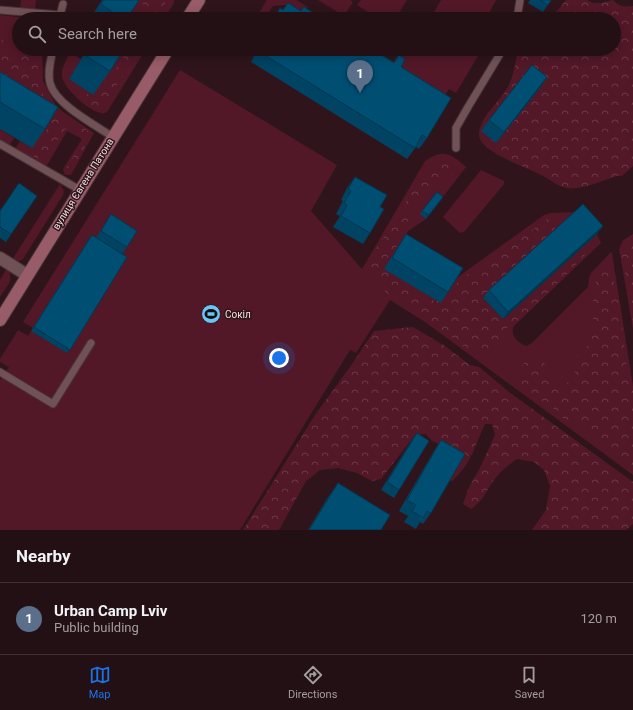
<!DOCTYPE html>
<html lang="en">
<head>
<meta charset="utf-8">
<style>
  body { margin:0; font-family:Roboto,sans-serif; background:#2f1e22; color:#f1f3f6 }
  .you { position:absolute; left:279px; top:358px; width:14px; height:14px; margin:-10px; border:3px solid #fff; border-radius:50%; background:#1a73e8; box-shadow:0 0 0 6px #1a73e833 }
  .badge { display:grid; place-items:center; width:26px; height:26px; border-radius:50%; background:#1a73e8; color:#fff; font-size:13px; font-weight:700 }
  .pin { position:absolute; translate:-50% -33px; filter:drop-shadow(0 1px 2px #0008) }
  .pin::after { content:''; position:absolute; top:21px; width:14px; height:12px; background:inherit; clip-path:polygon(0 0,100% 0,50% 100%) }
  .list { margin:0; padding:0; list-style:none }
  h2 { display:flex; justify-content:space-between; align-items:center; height:52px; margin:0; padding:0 16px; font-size:17px }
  h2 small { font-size:13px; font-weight:400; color:#a39da0 }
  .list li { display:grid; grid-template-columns:26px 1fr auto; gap:12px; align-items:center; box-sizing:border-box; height:72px; padding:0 16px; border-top:1px solid #403034 }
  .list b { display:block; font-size:15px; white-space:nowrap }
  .list p { margin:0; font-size:13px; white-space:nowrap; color:#a39da0 }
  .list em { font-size:13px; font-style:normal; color:#a39da0 }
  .icon { flex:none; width:22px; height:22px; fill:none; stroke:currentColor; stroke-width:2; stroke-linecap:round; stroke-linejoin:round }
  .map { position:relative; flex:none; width:633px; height:530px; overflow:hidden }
  .search { position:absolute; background:#231014; box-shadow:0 2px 10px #0003; left:12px; right:12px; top:12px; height:44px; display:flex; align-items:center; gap:10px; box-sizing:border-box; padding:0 14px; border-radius:22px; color:#a39da0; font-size:15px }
  .sheet { height:124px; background:#231014 }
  nav { display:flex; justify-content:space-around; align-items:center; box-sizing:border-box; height:56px; border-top:1px solid #403034; background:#231014; font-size:11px; color:#a39da0 }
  nav a { display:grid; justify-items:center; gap:2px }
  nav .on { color:#1a73e8 }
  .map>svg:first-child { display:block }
  .grass { fill:#521828 }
  .forest { fill:url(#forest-crowns) }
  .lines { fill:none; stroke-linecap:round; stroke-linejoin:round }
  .lane-casing { stroke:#463336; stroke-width:9 }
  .street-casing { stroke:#463336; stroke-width:14 }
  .secondary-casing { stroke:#463336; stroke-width:14 }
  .lane { stroke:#705156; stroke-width:7 }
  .street { stroke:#705156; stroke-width:12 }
  .secondary { stroke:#985b68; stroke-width:12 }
  .wall { fill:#004362 }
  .shaded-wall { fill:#003750 }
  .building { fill:#004e72; stroke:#003750 }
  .labels { text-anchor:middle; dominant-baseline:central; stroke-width:3; stroke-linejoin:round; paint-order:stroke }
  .street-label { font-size:10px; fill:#f2dfe2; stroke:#2f151b }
  .poi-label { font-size:10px; fill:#f2dfe2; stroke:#2f151b; text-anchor:start }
</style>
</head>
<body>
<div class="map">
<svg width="633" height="530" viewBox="0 0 633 530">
  <defs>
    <pattern id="forest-crowns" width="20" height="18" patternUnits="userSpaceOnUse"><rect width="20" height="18" fill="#521828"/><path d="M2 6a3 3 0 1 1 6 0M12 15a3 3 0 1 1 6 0" fill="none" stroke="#6b3947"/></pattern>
  </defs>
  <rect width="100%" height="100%" fill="#2f151b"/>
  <g class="grass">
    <polygon points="21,0 36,0 35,10 20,9"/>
    <polygon points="137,0 174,0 174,3 164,19 125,19"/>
    <polygon points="267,0 296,0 308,7 303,13 288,5 273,6 264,19 256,18"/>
    <polygon points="318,0 350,0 353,2 344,16"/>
    <polygon points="361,0 407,0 395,19 379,19 357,5"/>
    <polygon points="441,0 496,0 486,19 430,19"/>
    <polygon points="0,15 35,19 19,19 19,49 42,49 43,81 55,104 62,111 94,133 71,175 65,175 63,169 82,139 67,131 46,167 15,149 20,141 32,148 0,99"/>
    <path d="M122,49H146L107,112C105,113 103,114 101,113C90,112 63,88 62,76C61,68 67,59 70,52L81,59L69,79Z"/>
    <polygon points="401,49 470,49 477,54 478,56 456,93 449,89 443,99 391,66"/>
    <path d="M180,70L337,165L311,211L362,269L425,161C444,148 451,154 466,167L426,219L408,231L401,247L455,279L544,215L551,213L578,212L483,298L503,319L597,234L601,243L515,325C508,333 518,344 527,346L533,342L588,287L589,278L591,273L611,252L612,253L633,386V475L425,322L390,300L356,353L350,350L240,530H0V380L9,367L0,362V359L18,330L28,336L33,328L23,322Z"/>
    <polygon points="0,129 14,138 9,146 0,140"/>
    <polygon points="481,170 504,181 504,184 464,232 460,233 443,217"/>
    <polygon points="60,184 64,191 63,195 23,259 19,261 12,260"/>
    <polygon points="633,234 633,329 619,249 623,240"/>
    <path d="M7,268C15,280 7,286 0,297V280Z"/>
  </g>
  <g class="forest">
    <polygon points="142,0 167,0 156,19 139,19 143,5"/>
    <path d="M566,0H587L593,3H602L613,0C620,7 624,7 633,6V166L622,176H617C602,181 583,190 567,188C559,187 551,180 543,176C529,168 478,152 479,134C480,116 501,101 509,85C514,74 516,61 518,49H614V19H548C555,13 560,8 566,0Z"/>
    <path d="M0,29L3,42L13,53L31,54L38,58L37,78L39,85L48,104L52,109L58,112L69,122L74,125H79L87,130L91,135L72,171L69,172L67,170V167L79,147L83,142C80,134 73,130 65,129L54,145L48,160L43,161L33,156V149L46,134L48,124L0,94Z"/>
    <path d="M126,49H140L103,106L98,108C91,107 86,106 82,99L83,96L88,94L94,97L99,94L123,59Z"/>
    <path d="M435,159C444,159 451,158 458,164L456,172L450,177L447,175L439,179L423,201L415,206L408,219L407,226L400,242L384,262V269L386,272L434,301H440L445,300L450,294L454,286L468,274L477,271L487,262L513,245L545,220L555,217L559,219L560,222L550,234L538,244L520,262L513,267L504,278L485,294L482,299L485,305L502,320C512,315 519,306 528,299C533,295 538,292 543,288C556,274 575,254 591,245L592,247L570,271L531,309L517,321L508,327L500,338L496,340L491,347L474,353L458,343L448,334L418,315L412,309L405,306L394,297L388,296L380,283L367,272C367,258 382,242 388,230C403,206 417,182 435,159Z"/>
    <polygon points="630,237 633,237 633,321 630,312 627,279 623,266 621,248"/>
    <path d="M606,267L611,268L613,270L615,294L620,303L628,381L633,391V471L620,458L599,444L578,425L572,424L564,419L557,411L527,391L522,387L518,371L528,358L539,359L544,362L547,369V377L552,386C555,386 561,386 564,385C570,382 576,374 576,367C576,364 575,362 576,358C578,356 581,354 583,352C588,347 592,337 594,330C595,326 593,322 593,318C593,303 592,274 606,267Z"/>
    <path d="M413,327L445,346L470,365L479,367L509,392L633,482V524L626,530H532L546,510L550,486L544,470L534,462L517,459C508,465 500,472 493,481C485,493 484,500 471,509L463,504L469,487L479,470L495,435L492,424H485C474,447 472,463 452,481L445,478L446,447L432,441L426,434L415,435L381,479L372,481L357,473L338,468L320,470L306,481L279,530H243L315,415L350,367L374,331Z"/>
  </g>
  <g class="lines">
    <g class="lane-casing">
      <g id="lane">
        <polyline points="0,10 60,15"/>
        <polyline points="59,19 63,4"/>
        <polyline points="517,19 520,0"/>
        <path d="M53,49C51,60 47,72 50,83C55,104 95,125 113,137"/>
        <polyline points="0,144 80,190"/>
        <polyline points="456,148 456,128 468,107 503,49"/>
        <polyline points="0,372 53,404 91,343"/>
      </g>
    </g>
    <g class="street-casing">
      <polyline id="street" points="0,258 27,275"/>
    </g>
    <g class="secondary-casing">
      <g id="secondary">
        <polyline points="187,19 199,0"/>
        <polyline points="0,320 168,49"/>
      </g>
    </g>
    <use href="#lane" class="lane"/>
    <use href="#street" class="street"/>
    <use href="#secondary" class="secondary"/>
  </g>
  <g class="wall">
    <polygon points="102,0 139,0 128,17 131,19 90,19"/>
    <polygon points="530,0 551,0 543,12 528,3"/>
    <polygon points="87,49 124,49 110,71 93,95 69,79"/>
    <polygon points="254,49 372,49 394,62 399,55 401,67 427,138 419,149 416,147 407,159 251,62 254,56 251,54"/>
    <polygon points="0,72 45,129 32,148 0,129"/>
    <polygon points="547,77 540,88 496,143 481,131 489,120"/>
    <polygon points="355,177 380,207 370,233 363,244 333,227 340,216 336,214 343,201 341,200 347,188"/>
    <polygon points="437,192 443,197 426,219 420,214"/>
    <polygon points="37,196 6,242 0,238 0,210"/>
    <polygon points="111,214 127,247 122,254 67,353 31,331 89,239 96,238"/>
    <polygon points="603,226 597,234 503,319 483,298 489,290"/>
    <polygon points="406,234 448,292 441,303 384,269 399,245"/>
    <polygon points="417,433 399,490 394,498 381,490 411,441"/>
    <polygon points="441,440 431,513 423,524 420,522 416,529 404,522 408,516 399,511 434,451"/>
    <polygon points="338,483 381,530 308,530 328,497"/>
  </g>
  <g class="shaded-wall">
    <polygon points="547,77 540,88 496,143 504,132"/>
    <polygon points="603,226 597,234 503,319 508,312"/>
  </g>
  <g class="building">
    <polygon points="103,0 139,0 128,17 131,19 108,19 112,12 101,4"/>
    <polygon points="540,0 551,0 548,5"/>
    <polygon points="288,3 301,11 304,7 323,19 274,19 280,8 283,10"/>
    <polygon points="89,49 124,49 110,71 85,55"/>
    <polygon points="259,49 372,49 394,63 399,55 405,59 401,67 451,98 427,138 422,135 415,148 258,51"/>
    <polygon points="532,65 547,77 504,132 489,120"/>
    <polygon points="0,72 58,107 45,129 0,102"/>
    <polygon points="355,177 387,195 380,207 384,209 370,233 341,216 347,205 344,203 351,191 348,189"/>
    <polygon points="19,183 37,196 11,234 0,227 0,211"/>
    <polygon points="437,192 443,197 429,215 422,211"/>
    <polygon points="583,204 603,226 508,312 489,290"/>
    <polygon points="111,214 137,231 127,247 101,231"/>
    <polygon points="406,234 463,268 448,292 392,258"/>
    <polygon points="92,235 127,257 70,350 34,327"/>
    <polygon points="417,433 429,441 399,490 387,482"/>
    <polygon points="441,440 465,454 431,513 427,511 423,518 412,511 416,505 407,500"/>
    <polygon points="338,483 390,515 381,530 309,530"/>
  </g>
  <defs>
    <g id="stadium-disc" transform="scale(1)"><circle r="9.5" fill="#6fc2f4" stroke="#2f151b"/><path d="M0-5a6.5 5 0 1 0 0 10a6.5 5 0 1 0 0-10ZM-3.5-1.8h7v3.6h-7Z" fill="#111"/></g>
  </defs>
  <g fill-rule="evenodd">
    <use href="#stadium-disc" x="211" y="314"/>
  </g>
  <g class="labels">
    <g class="street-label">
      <text transform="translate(83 184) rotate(-58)">вулиця Євгена Патона</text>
    </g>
    <g class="poi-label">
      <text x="225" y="314">Сокіл</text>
    </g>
  </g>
</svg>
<div class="you"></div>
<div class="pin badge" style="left:360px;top:93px;background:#5c6f8a">1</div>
<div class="search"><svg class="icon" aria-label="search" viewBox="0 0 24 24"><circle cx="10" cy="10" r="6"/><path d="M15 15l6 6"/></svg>Search here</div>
</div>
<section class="sheet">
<h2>Nearby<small></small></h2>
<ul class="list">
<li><span class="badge" style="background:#5c6f8a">1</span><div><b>Urban Camp Lviv</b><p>Public building</p></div><em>120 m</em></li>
</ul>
</section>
<nav>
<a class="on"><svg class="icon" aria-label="map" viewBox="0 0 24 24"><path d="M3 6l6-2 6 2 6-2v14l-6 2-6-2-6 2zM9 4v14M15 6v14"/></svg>Map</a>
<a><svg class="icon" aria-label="directions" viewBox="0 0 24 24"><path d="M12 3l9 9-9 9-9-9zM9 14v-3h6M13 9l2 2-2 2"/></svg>Directions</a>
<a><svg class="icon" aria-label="saved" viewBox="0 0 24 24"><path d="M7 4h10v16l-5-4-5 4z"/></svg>Saved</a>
</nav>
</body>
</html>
